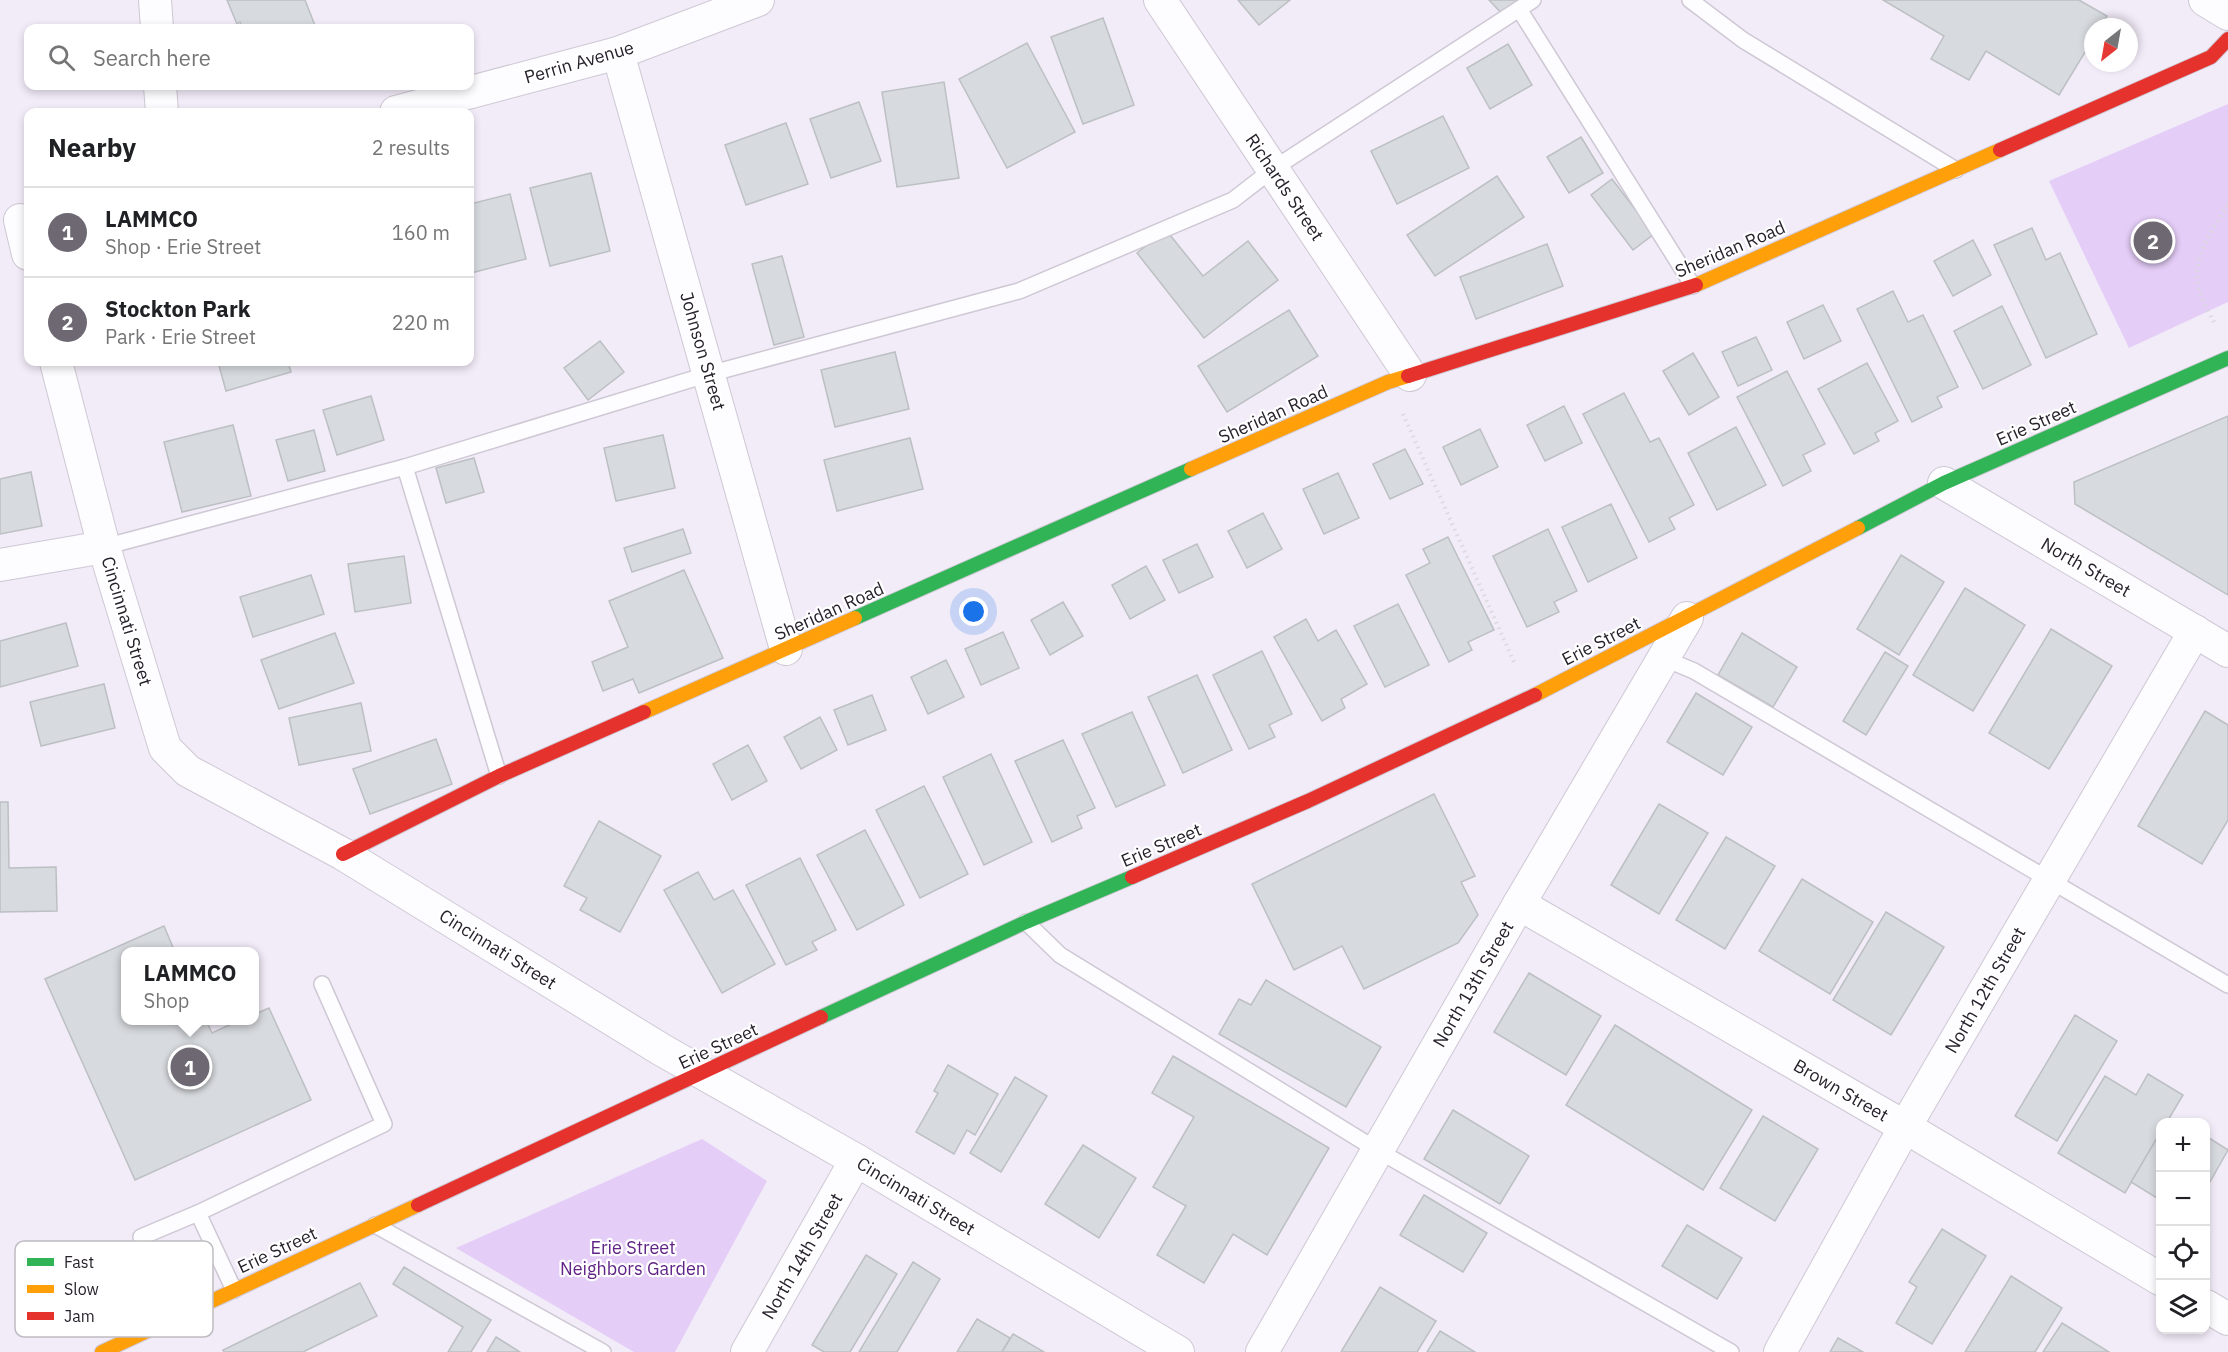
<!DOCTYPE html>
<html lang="en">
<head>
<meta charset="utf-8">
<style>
  body { margin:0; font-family:"IBM Plex Sans",sans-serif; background:#f2f2f2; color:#202124 }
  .controls { position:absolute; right:18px; bottom:18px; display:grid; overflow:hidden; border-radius:12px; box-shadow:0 3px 9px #0003 }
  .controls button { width:54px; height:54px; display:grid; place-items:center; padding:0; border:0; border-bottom:2px solid #e0e0e0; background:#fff; color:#202124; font:30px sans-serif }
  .compass { position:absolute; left:2084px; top:18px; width:54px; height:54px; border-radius:50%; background:#fff; box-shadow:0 3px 9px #0003; rotate:211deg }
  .you { position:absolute; left:974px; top:612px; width:21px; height:21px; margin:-15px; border:4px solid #fff; border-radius:50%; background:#1a73e8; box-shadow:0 0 0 9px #1a73e833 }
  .badge { display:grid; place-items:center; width:39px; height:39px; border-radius:50%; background:#6e6873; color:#fff; font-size:20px; font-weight:700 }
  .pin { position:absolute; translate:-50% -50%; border:3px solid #fff; box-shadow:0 2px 6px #0006 }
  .popup { position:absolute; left:121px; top:947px; width:138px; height:78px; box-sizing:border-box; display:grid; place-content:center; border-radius:12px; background:#fff; filter:drop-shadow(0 2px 4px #0005); font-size:20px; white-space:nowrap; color:#757577 }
  .popup b { font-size:22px; color:#202124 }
  .popup::after { content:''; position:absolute; left:50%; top:100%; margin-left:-12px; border:12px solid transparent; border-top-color:#fff }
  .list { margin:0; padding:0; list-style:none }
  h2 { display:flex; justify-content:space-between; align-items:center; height:78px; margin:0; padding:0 24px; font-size:26px }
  h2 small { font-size:20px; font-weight:400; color:#757577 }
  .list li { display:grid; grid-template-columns:39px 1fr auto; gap:18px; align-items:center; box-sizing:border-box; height:90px; padding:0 24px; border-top:2px solid #e0e0e0 }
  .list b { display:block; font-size:22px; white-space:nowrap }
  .list p { margin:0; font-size:20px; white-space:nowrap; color:#757577 }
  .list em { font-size:20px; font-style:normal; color:#757577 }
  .icon { flex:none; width:33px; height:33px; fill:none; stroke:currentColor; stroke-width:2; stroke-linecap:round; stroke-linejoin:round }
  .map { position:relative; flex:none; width:2228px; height:1352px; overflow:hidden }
  .search { position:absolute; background:#fff; box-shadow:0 3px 9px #0003; left:24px; top:24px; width:450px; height:66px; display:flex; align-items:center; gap:15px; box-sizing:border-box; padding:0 21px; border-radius:12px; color:#757577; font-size:22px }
  .panel { position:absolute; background:#fff; box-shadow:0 3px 9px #0003; left:24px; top:108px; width:450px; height:258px; border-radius:12px }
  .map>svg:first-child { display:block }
  .green { fill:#e4cdf7 }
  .building { fill:#d7dade; stroke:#bcc0c3; stroke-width:1.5 }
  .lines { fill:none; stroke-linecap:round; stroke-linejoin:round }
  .lane-casing { stroke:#cec8d4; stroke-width:18 }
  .street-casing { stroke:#cec8d4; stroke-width:34 }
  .fast-casing { stroke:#cec8d4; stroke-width:16 }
  .slow-casing { stroke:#cec8d4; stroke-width:16 }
  .jam-casing { stroke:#cec8d4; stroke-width:16 }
  .path { stroke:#dbd9dd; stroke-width:4; stroke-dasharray:1.5 4.5; stroke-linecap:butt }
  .lane { stroke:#fdfcfe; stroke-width:15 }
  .street { stroke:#fdfcfe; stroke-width:32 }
  .fast { stroke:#30b455; stroke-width:14 }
  .slow { stroke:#ff9f0a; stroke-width:14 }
  .jam { stroke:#e5322d; stroke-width:14 }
  .labels { text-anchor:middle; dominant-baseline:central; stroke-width:4.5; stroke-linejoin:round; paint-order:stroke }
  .street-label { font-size:18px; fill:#27212c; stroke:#fff }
  .park-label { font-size:18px; fill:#602386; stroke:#fff }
  .key { fill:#fff; stroke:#bebcc0; stroke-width:1.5 }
  .key-label { font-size:16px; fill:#27212c }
</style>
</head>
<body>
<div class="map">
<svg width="2228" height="1352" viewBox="0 0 2228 1352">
  <rect width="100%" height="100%" fill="#f2ebf8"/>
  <g class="green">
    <polygon points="2228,104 2228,302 2129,348 2049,181"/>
    <polygon points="702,1139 767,1181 675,1352 634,1352 456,1248"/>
  </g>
  <g class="building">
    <polygon points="227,0 305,0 316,28 243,28 240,22 237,24"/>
    <polygon points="1238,0 1290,0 1259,25"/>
    <polygon points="1489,0 1524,0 1506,18"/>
    <polygon points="1883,0 2079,0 2107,16 2100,27 2093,27 2093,39 2059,95 1986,51 1969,80 1931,59 1944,36"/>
    <polygon points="1103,18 1134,105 1083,124 1051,37"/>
    <polygon points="1027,43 1075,132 1007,168 959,79"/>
    <polygon points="1508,44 1532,85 1490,109 1467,68"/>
    <polygon points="944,82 959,178 897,187 882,92"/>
    <polygon points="859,102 881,161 831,178 810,119"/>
    <polygon points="1443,116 1469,168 1397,204 1371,151"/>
    <polygon points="786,123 808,184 746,205 725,145"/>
    <polygon points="1581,137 1603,173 1569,193 1547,157"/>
    <polygon points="591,173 610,251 550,266 530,188"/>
    <polygon points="1497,176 1524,217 1435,276 1407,235"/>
    <polygon points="1612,179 1654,234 1633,250 1591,195"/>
    <polygon points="510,194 526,259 471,273 470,204"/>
    <polygon points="2032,228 2046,260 2060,253 2097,334 2046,358 1994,245"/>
    <polygon points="1166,230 1203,276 1248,241 1278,280 1204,338 1137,253"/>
    <polygon points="1973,240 1991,275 1953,296 1934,261"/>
    <polygon points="1547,244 1563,286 1476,319 1460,277"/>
    <polygon points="782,256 804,337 774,345 752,264"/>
    <polygon points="1893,291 1908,322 1923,315 1958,387 1937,397 1942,407 1912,422 1857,309"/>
    <polygon points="1823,305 1841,341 1804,359 1787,322"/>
    <polygon points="2002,306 2031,365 1983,389 1954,331"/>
    <polygon points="1289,310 1318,356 1227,412 1198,366"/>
    <polygon points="1756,337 1772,370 1738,386 1722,352"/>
    <polygon points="600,341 624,372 588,400 564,368"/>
    <polygon points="895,352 909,409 835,427 821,370"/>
    <polygon points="1693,353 1719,397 1689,415 1663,371"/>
    <polygon points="218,362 288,362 291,372 226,391"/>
    <polygon points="1867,363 1898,421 1875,433 1879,441 1854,454 1818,389"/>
    <polygon points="1787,371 1825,444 1803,455 1811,471 1783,486 1737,397"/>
    <polygon points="1624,393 1650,442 1659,438 1694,505 1669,518 1675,529 1649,542 1583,414"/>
    <polygon points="371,396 384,440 337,455 323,410"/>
    <polygon points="1564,406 1582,443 1545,461 1527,425"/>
    <polygon points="2228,416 2228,595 2075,504 2074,482"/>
    <polygon points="233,425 251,496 182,512 164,442"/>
    <polygon points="1736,427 1766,485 1717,510 1688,453"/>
    <polygon points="1480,429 1498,467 1461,485 1443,447"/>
    <polygon points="314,430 325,471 288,481 276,440"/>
    <polygon points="663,435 675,488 616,501 604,448"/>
    <polygon points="910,438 923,489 837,511 824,460"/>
    <polygon points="1405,449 1423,484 1390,499 1373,464"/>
    <polygon points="474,458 484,492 446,503 436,468"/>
    <polygon points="31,472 42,526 0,534 0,479"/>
    <polygon points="1338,473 1359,518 1324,534 1303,489"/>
    <polygon points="1611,504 1637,558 1588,582 1562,527"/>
    <polygon points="1263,513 1282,549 1247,568 1228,531"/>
    <polygon points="683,529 691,553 632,572 624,548"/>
    <polygon points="1548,529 1577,591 1554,602 1559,612 1527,627 1493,556"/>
    <polygon points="1448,537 1494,630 1468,642 1472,650 1449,662 1406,575 1430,563 1423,549"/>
    <polygon points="1197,544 1213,577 1179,593 1163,560"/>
    <polygon points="1901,555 1944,582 1899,655 1857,629"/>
    <polygon points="404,556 411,603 355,612 348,564"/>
    <polygon points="1146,566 1165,600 1130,619 1112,585"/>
    <polygon points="684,570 723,658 639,693 633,679 603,691 592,662 628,647 609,601"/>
    <polygon points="311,575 324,614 253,637 240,597"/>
    <polygon points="1965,588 2025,625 1973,711 1913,675"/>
    <polygon points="1063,602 1083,636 1050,655 1031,620"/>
    <polygon points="1398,604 1429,665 1385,687 1354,626"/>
    <polygon points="1306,619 1318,641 1336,630 1367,684 1341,699 1345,708 1322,721 1274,637"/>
    <polygon points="66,623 78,666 0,687 0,641"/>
    <polygon points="2051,629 2112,666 2049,769 1989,733"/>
    <polygon points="1003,632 1019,668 981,685 965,649"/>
    <polygon points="335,633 354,683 279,709 261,660"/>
    <polygon points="1742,633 1797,667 1773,707 1718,675"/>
    <polygon points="1262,651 1292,714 1269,725 1275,737 1249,749 1213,675"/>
    <polygon points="1885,652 1908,666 1866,735 1843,721"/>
    <polygon points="946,660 964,697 928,714 911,677"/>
    <polygon points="1197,675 1232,750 1183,773 1148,697"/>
    <polygon points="104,684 115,728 41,746 30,702"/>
    <polygon points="1696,693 1752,727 1723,775 1667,742"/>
    <polygon points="872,695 886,730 848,745 834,710"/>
    <polygon points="361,703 371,751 299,765 289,718"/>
    <polygon points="2205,711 2228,725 2228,820 2202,864 2138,826"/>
    <polygon points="1132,712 1165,785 1116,807 1082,734"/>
    <polygon points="820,717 837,750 801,769 784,737"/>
    <polygon points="436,739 452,784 370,814 353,769"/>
    <polygon points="1063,740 1095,808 1077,816 1082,828 1052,842 1015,761"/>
    <polygon points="748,745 767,781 732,800 713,764"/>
    <polygon points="991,754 1032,842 984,865 943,777"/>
    <polygon points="924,786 968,874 920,898 876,810"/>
    <polygon points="1434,794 1475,876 1461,882 1478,915 1458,943 1364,989 1342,946 1294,970 1252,884"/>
    <polygon points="0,802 8,802 9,868 56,867 57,911 0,912"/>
    <polygon points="1659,804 1708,833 1659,914 1611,885"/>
    <polygon points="599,821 661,856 620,932 580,910 587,898 564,886"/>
    <polygon points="865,830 904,905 857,930 817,855"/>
    <polygon points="1726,837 1775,866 1725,949 1676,920"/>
    <polygon points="800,858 836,930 812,942 817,950 786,965 746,885"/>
    <polygon points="698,872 714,900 733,890 775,964 722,993 664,890"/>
    <polygon points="1802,879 1873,922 1830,994 1759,951"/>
    <polygon points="1886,912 1944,947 1891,1035 1833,1000"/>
    <polygon points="164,926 175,952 126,952 126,1020 206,1020 212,1033 240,1020 255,1020 255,1014 269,1008 311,1100 135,1180 45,979"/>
    <polygon points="1529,973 1601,1016 1566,1075 1494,1032"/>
    <polygon points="1266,980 1381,1047 1346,1107 1219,1034 1239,999 1251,1005"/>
    <polygon points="2075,1015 2117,1041 2057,1141 2015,1116"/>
    <polygon points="1615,1025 1752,1110 1703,1190 1566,1105"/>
    <polygon points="1173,1056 1329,1148 1267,1255 1233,1234 1204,1283 1157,1255 1186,1206 1153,1187 1194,1117 1152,1093"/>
    <polygon points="948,1065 998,1094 975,1135 967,1130 954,1154 916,1132 938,1093 934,1091"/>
    <polygon points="2148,1074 2183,1095 2167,1122 2160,1122 2160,1133 2125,1193 2058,1153 2105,1076 2136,1095"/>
    <polygon points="1015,1077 1047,1096 1001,1172 970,1153"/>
    <polygon points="1453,1110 1529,1156 1500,1204 1424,1159"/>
    <polygon points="1763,1116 1818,1149 1775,1221 1720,1188"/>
    <polygon points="2160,1133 2160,1200 2131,1182"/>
    <polygon points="2206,1136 2228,1150 2206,1189"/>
    <polygon points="1083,1145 1136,1178 1099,1238 1045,1204"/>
    <polygon points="1424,1195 1487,1233 1463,1272 1400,1235"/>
    <polygon points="1687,1225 1742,1258 1717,1299 1662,1266"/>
    <polygon points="1942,1229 1986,1256 1932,1344 1896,1323 1917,1287 1909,1282"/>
    <polygon points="866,1255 897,1274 850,1352 824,1352 812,1345"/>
    <polygon points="913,1262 940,1279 897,1352 859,1352"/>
    <polygon points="404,1267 491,1320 471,1352 448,1352 463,1327 393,1284"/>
    <polygon points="2011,1276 2062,1308 2035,1352 1965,1352"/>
    <polygon points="360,1283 377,1316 303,1352 224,1352 223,1350"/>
    <polygon points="1380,1287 1436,1321 1417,1352 1341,1352"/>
    <polygon points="977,1319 1010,1338 1002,1352 957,1352"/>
    <polygon points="2062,1323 2109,1352 2043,1352"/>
    <polygon points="1440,1331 1475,1352 1427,1352"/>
    <polygon points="1013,1334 1044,1352 1002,1352"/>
    <polygon points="496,1337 520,1352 487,1352"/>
    <polygon points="1838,1338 1863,1352 1830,1352"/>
  </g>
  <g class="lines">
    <g class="lane-casing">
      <g id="lane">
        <polyline points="1690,0 1743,40 1956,170"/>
        <polyline points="1519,9 1693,286"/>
        <polyline points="405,467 499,776"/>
        <polyline points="104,547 405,467 709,374 1019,291 1233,200 1273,169 1533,0"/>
        <polyline points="1663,658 1694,671 2228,985"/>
        <polyline points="1026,922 1060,955 1377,1150 1731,1352"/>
        <polyline points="198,1213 234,1290"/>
        <polyline points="375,1225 603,1352"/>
        <polyline points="141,1237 198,1213 384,1124 322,984"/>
      </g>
    </g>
    <g class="street-casing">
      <g id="street">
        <polyline points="155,0 157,28"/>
        <polyline points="1160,0 1410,375"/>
        <polyline points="2205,0 2228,14"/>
        <polyline points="618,53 786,649"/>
        <polyline points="160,86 162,112"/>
        <polyline points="396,112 618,53 758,0"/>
        <polyline points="20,220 28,254"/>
        <polyline points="56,362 104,547 165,748 188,771 343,854 662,1050 856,1160 1178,1352"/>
        <polyline points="1944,483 2228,651"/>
        <polyline points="0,565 104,547"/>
        <polyline points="1519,904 1905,1127 2160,1279"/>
        <polyline points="2206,1306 2228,1319"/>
        <polyline points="747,1352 856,1160"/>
        <polyline points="1262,1352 1519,904 1687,618"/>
        <polyline points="1780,1352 1905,1127 2195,631"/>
      </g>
    </g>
    <g class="fast-casing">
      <g id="fast">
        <polyline points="1858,528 1944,483 2228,358"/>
        <polyline points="855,618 1191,469"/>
        <polyline points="821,1017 1026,922 1132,877"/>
      </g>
    </g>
    <g class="slow-casing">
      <g id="slow">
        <polyline points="1696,285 2000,150"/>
        <polyline points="1191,469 1388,382 1408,376"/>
        <polyline points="1535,695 1858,528"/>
        <polyline points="644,712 855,618"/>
        <polyline points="102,1352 418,1205"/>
      </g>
    </g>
    <g class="jam-casing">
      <g id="jam">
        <polyline points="2000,150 2211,57 2228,39"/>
        <polyline points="1408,376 1696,285"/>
        <polyline points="343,854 499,776 644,712"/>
        <polyline points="1132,877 1308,801 1535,695"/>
        <polyline points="418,1205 821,1017"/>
      </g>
    </g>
    <g class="path">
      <path d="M2214,322C2207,309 2198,294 2197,278C2196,252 2215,225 2228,204"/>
      <polyline points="1403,414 1514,662"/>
    </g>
    <use href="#lane" class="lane"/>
    <use href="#street" class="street"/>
    <use href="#fast" class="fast"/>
    <use href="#slow" class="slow"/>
    <use href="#jam" class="jam"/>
  </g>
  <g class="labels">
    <g class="street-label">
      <text transform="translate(579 62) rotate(-16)">Perrin Avenue</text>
      <text transform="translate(1285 187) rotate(56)">Richards Street</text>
      <text transform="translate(1730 249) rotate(-23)">Sheridan Road</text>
      <text transform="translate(703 351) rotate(74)">Johnson Street</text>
      <text transform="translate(1273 414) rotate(-24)">Sheridan Road</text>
      <text transform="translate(2036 423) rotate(-24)">Erie Street</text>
      <text transform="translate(2086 567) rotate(30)">North Street</text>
      <text transform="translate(829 611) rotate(-24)">Sheridan Road</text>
      <text transform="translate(127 621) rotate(73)">Cincinnati Street</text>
      <text transform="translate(1601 641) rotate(-27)">Erie Street</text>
      <text transform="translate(1161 845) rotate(-23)">Erie Street</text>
      <text transform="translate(498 949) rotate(32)">Cincinnati Street</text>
      <text transform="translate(1473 984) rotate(-60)">North 13th Street</text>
      <text transform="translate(1985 990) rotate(-60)">North 12th Street</text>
      <text transform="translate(718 1046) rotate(-25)">Erie Street</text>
      <text transform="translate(1841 1090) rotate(30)">Brown Street</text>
      <text transform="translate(916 1196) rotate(31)">Cincinnati Street</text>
      <text transform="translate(277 1250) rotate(-25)">Erie Street</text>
      <text transform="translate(802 1256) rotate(-60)">North 14th Street</text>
    </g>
    <g class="park-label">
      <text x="633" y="1247">Erie Street<tspan x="633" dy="21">Neighbors Garden</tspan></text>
    </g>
  </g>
  <rect x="15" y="1241" width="198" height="96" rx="9" class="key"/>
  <rect x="27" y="1258" width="27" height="8" fill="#30b455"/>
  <rect x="27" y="1285" width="27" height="8" fill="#ff9f0a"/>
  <rect x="27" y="1312" width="27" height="8" fill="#e5322d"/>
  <g class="key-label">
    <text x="64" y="1268">Fast</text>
    <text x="64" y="1295">Slow</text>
    <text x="64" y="1322">Jam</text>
  </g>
</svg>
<div class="controls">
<button>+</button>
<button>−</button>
<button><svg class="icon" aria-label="locate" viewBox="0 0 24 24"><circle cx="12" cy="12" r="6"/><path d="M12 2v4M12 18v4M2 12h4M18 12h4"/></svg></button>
<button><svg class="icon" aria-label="layers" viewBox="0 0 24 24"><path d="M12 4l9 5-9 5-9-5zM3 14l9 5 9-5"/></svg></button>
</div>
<svg class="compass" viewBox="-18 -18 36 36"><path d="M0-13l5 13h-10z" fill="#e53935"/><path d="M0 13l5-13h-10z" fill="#757577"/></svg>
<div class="you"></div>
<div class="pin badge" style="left:190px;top:1067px">1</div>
<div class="popup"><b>LAMMCO</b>Shop</div>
<div class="pin badge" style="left:2153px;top:241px">2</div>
<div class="search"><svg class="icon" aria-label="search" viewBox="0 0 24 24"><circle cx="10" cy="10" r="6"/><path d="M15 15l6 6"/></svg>Search here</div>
<section class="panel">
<h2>Nearby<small>2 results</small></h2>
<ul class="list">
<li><span class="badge">1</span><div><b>LAMMCO</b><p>Shop · Erie Street</p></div><em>160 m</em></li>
<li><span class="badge">2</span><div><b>Stockton Park</b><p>Park · Erie Street</p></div><em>220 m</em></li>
</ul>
</section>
</div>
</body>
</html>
